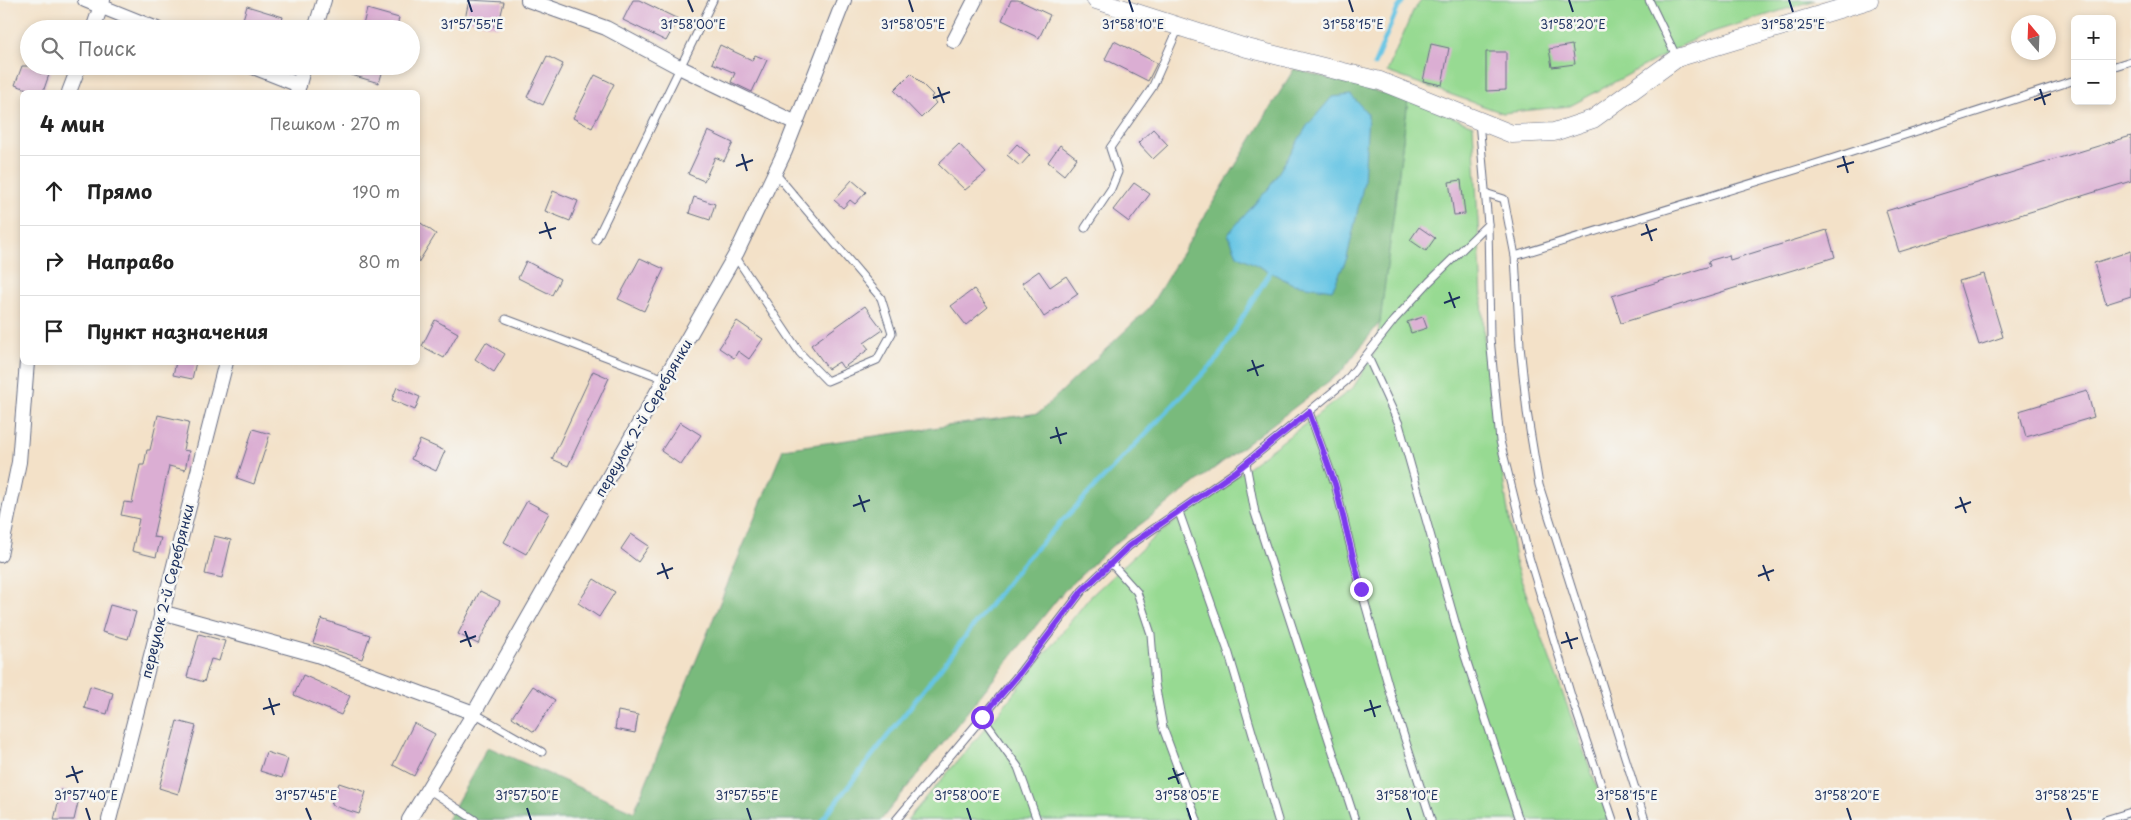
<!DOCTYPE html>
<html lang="ru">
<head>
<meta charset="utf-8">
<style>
  body { margin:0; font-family:"Playpen Sans",sans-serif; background:#f2f2f2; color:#222 }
  .controls { position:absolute; right:15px; top:15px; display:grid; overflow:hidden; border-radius:8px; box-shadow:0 2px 8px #0003 }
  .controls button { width:45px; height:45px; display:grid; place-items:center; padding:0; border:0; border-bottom:1px solid #e0e0e0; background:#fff; color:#222; font:25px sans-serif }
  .compass { position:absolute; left:2011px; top:15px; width:45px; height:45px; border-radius:50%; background:#fff; box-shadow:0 2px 8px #0003; rotate:341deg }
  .stop { position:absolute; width:15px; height:15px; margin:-11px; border:4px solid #7c3aed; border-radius:50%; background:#fff }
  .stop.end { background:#7c3aed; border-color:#fff; box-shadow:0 1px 5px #0008 }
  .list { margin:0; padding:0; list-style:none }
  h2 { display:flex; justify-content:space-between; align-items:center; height:65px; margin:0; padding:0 20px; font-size:21px }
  h2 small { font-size:16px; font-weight:400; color:#767676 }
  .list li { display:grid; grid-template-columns:32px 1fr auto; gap:15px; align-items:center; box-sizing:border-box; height:70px; padding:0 20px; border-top:1px solid #e0e0e0 }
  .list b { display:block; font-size:19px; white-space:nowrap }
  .list em { font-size:16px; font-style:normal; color:#767676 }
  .icon { flex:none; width:28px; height:28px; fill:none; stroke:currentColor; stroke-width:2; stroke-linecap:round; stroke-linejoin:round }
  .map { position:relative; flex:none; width:2131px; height:820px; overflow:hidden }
  .search { position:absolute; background:#fff; box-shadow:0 2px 8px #0003; left:20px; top:20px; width:400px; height:55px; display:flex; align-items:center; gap:12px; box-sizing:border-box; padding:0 18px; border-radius:28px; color:#767676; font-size:19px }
  .panel { position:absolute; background:#fff; box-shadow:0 2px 8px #0003; left:20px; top:90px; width:400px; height:275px; border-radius:8px }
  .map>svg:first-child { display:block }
  .green { fill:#97da92; stroke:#598478 }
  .forest { fill:#79ba7c; stroke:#4a746d }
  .water { fill:#66c5e4; stroke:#407aa1 }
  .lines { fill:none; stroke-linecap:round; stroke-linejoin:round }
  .stream { stroke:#66c5e4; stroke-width:4.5 }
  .building { fill:#dbaed3 }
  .service-casing { stroke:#676d83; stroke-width:9 }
  .minor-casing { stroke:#676d83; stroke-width:16 }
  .tertiary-casing { stroke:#676d83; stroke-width:19 }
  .service { stroke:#fff; stroke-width:7 }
  .minor { stroke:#fff; stroke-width:14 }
  .tertiary { stroke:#fff; stroke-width:18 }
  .route { stroke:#7c3aed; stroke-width:6 }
  .ticks { fill:none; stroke:#1b2f5e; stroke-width:2 }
  .labels { text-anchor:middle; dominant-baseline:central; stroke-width:5; stroke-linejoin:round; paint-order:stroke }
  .street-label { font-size:14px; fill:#1b2f5e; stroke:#f6f6f2 }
  .ticks-label { font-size:12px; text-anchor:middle; fill:#1b2f5e; stroke:#f6f6f2; stroke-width:5; stroke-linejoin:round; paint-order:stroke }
</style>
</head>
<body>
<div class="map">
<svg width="2131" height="820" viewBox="0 0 2131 820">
  <rect width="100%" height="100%" fill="#f6f6f2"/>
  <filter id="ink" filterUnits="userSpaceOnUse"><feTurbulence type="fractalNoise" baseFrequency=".02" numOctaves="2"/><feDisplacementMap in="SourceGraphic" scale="10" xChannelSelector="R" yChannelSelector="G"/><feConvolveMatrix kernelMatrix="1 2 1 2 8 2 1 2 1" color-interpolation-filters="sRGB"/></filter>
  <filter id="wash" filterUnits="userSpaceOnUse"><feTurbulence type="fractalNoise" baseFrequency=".0096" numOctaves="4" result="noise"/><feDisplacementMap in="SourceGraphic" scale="20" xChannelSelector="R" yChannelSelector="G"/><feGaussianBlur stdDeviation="1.12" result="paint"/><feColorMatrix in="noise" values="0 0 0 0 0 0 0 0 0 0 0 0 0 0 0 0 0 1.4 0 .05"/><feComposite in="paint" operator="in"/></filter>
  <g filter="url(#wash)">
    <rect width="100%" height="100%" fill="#f3e1c8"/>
    <g class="green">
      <polygon points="1422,0 1815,0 1700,36 1570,106 1503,113 1387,72 1413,11"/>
      <polygon points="1408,100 1473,125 1485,356 1516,566 1609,820 907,820 996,716 1089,598 1151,540 1353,388 1376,350"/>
    </g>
    <polygon class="forest" points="1294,69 1408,100 1380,322 1341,372 1112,546 1063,592 881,820 447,820 488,747 634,812 783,449 1039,413 1149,308"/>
    <polygon class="water" points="1351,95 1368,114 1364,182 1347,258 1332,290 1293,284 1237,255 1228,234 1269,188 1307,126 1332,97"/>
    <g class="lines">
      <g class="stream">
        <polyline points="1374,65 1398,8 1404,0"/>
        <polyline points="822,820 1025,560 1218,358 1270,272"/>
      </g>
    </g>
    <g id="blocks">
      <g class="building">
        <polygon points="469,0 504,2 498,27 465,19"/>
        <polygon points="633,0 639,0 678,19 666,41 623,20"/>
        <polygon points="1011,0 1018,0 1050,15 1039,38 1002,20"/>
        <polygon points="247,6 283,17 279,29 240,29"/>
        <polygon points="367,9 399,18 396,29 362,29"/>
        <polygon points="1114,41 1157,63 1148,81 1105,59"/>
        <polygon points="1431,44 1449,48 1442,85 1423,81"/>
        <polygon points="720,45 752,60 755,55 767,60 752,92 731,82 735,73 712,63"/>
        <polygon points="1572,45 1575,64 1552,67 1549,49"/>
        <polygon points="1486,52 1506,52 1506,90 1486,91"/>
        <polygon points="547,56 563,64 543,105 527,97"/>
        <polygon points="22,66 52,66 43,92 36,92 15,85"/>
        <polygon points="334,66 377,66 376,68 383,70 379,83 334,70"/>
        <polygon points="911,73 933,95 931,97 936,103 921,118 894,90"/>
        <polygon points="595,75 614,84 592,128 573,118"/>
        <polygon points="1153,129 1168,145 1153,159 1138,143"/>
        <polygon points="708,131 733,143 724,161 715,157 704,181 688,174"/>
        <polygon points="2131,136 2131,181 1899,252 1886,211"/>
        <polygon points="959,144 986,173 965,190 938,164"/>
        <polygon points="1017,144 1030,155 1020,166 1007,155"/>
        <polygon points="1060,145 1077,158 1064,175 1048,162"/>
        <polygon points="852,180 866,192 855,204 850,200 843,208 834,200"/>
        <polygon points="1461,180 1465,214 1454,215 1449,182"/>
        <polygon points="1134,183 1150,194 1129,222 1113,210"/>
        <polygon points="553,191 578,201 570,221 545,211"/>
        <polygon points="694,197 715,204 710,220 689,213"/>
        <polygon points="418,221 436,234 418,263"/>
        <polygon points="1419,227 1435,238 1426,251 1410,240"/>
        <polygon points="1827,230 1835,257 1621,323 1612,296 1710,266 1708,261 1729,255 1730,260"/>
        <polygon points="2131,251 2131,296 2106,304 2094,263"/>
        <polygon points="640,258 664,269 644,311 618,299"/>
        <polygon points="526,261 560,279 552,295 518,278"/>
        <polygon points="1039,271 1050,287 1066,276 1078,294 1044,317 1022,283"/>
        <polygon points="1984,274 2003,337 1979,345 1959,281"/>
        <polygon points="974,289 988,307 966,325 951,306"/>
        <polygon points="865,306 883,330 864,343 869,349 843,368 839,362 828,369 811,345"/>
        <polygon points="1423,317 1427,328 1411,333 1407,322"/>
        <polygon points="435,320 458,333 444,358 422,346"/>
        <polygon points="737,321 763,339 749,359 738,351 734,358 719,348"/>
        <polygon points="486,342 505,354 494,372 475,359"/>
        <polygon points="176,362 196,362 192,379 173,375"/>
        <polygon points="593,371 609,378 568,466 552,459"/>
        <polygon points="397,387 420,397 415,410 392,400"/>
        <polygon points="2087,391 2094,417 2026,437 2019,411"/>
        <polygon points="158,415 189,422 183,450 189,451 185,470 169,466 153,537 161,538 156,557 132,551 139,519 121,515 124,502 132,503 140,465 144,465 147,450 150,450"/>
        <polygon points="680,422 701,435 681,465 661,451"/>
        <polygon points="253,429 270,434 254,484 237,478"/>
        <polygon points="420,440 445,451 436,471 411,459"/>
        <polygon points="527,501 549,513 526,554 504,542"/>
        <polygon points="631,534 649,546 638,562 621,549"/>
        <polygon points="214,536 231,540 222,578 205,574"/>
        <polygon points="594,579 615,592 599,617 578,603"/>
        <polygon points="480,591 500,601 478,644 458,634"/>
        <polygon points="110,605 136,612 128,639 102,632"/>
        <polygon points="321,619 370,635 362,659 313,643"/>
        <polygon points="199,634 225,641 219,661 211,659 204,682 187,677"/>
        <polygon points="303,675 350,696 341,715 294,695"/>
        <polygon points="90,686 113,693 107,714 84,708"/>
        <polygon points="533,686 555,700 534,732 512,717"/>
        <polygon points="618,711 638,715 635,733 615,729"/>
        <polygon points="177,721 196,726 178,794 159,788"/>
        <polygon points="414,723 435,734 414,776 393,765"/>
        <polygon points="266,752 288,759 282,778 260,771"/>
        <polygon points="339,783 366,792 359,814 331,805"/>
        <polygon points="61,790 80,794 74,820 54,820"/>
      </g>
    </g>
  </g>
  <g filter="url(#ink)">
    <use href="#blocks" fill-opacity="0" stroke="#676d83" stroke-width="1"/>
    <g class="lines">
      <g class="service-casing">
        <g id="service">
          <polyline points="1649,0 1677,58"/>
          <polyline points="2112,67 2131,61"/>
          <polyline points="1485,193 1504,199 1515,256 1520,346 1527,412 1539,485 1645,820"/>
          <polyline points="1488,224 1490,338 1500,441 1529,557 1572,699 1613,820"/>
          <polyline points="1085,228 1111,189 1118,172 1110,148 1152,88 1179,27"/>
          <polyline points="596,240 713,0"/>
          <polyline points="735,256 800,353 827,381 877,360 892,333 881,298 775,173"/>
          <polyline points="1515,256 1818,163 2075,80"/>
          <polyline points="506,319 665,379"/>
          <polyline points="1367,355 1399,424 1463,650 1519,820"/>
          <polyline points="1309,412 1335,484 1361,589 1393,702 1431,820"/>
          <polyline points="1246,464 1255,513 1355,820"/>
          <polyline points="1179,512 1229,654 1278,820"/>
          <polyline points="1111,563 1137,592 1151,634 1155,684 1163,728 1197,820"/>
          <polyline points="474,713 542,752"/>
          <polyline points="982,717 1018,767 1037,820"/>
          <polyline points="428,789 475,820"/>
          <polyline points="896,820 1018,675 1082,591 1129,546 1235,472 1346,381 1394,320 1429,282 1488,224 1479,121"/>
          <polyline points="2105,820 2131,812"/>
        </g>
      </g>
      <g class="minor-casing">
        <g id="minor">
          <polyline points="85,0 157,29"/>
          <polyline points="528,0 606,28 681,68 796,123"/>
          <polyline points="93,29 103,0"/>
          <polyline points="315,29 324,0"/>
          <polyline points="954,41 975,0"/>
          <polyline points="251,66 299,85"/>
          <polyline points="69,92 79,66"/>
          <polyline points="297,92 304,66"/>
          <polyline points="0,555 19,462 27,362"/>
          <polyline points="161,612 317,655 474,713"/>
          <polyline points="109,820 226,362"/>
          <polyline points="409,820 474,713 737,252 785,151 844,0"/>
        </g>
      </g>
      <g class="tertiary-casing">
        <polyline id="tertiary" points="1096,0 1243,47 1380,81 1512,134 1554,132 1593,119 1677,58 1869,0"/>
      </g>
      <use href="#service" class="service"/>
      <use href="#minor" class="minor"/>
      <use href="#tertiary" class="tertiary"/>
    </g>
  </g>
  <g class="lines" filter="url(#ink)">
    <polyline class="route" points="982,717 1018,675 1082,591 1129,546 1235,472 1309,412 1335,484 1361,589"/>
  </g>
  <path class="ticks" d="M468,0L472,12M688,0L693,12M909,0L913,12M1129,0L1133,12M1349,0L1353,12M1569,0L1573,12M1789,0L1793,12M938,87L944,103M2040,89L2045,105M933,98L950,92M2034,100L2051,94M742,154L747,171M1843,156L1848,173M736,166L753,160M1837,167L1854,162M545,222L551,239M1646,224L1652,241M539,233L556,228M1641,235L1657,229M1449,292L1455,308M1444,303L1460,297M1252,360L1258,376M1247,371L1264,365M1056,427L1061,444M1050,438L1067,433M859,495L865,512M1960,497L1966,513M853,506L870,500M1955,508L1971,502M662,563L668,579M1763,565L1769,581M657,574L673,568M1758,576L1774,570M465,631L471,647M1566,632L1572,649M460,642L476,636M1561,643L1578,638M269,698L274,715M1370,700L1375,717M263,709L280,704M1364,711L1381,706M72,766L78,783M1173,768L1179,784M66,777L83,771M1168,779L1184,773M86,808L90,820M306,808L311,820M527,808L531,820M747,808L751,820M967,808L971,820M1187,808L1191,820M1407,808L1411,820M1627,808L1631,820M1847,808L1851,820M2067,808L2071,820"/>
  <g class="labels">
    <g class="street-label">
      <text transform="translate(643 418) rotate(-60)">переулок 2-й Серебрянки</text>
      <text transform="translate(167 591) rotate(-76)">переулок 2-й Серебрянки</text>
    </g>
  </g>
  <g class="ticks-label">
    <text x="472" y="29">31°57'55"E</text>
    <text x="693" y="29">31°58'00"E</text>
    <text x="913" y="29">31°58'05"E</text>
    <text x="1133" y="29">31°58'10"E</text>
    <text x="1353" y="29">31°58'15"E</text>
    <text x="1573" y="29">31°58'20"E</text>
    <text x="1793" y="29">31°58'25"E</text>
    <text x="86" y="800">31°57'40"E</text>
    <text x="306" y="800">31°57'45"E</text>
    <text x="527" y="800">31°57'50"E</text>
    <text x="747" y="800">31°57'55"E</text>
    <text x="967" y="800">31°58'00"E</text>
    <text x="1187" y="800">31°58'05"E</text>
    <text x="1407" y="800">31°58'10"E</text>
    <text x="1627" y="800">31°58'15"E</text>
    <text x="1847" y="800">31°58'20"E</text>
    <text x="2067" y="800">31°58'25"E</text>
  </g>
</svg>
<div class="controls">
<button>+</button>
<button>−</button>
</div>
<svg class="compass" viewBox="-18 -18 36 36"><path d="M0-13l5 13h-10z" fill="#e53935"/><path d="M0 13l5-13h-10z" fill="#767676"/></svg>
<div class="stop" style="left:982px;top:717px"></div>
<div class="stop end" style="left:1361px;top:589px"></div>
<div class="search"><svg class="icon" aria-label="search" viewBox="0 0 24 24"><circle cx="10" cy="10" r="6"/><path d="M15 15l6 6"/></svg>Поиск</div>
<section class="panel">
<h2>4 мин<small>Пешком · 270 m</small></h2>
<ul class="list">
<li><svg class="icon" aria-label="ahead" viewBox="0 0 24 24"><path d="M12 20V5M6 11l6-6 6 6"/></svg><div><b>Прямо</b></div><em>190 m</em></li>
<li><svg class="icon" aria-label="right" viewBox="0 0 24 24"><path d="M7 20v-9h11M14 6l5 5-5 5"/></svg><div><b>Направо</b></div><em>80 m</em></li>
<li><svg class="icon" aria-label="arrive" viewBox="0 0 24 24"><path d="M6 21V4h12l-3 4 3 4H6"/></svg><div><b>Пункт назначения</b></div></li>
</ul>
</section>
</div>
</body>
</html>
